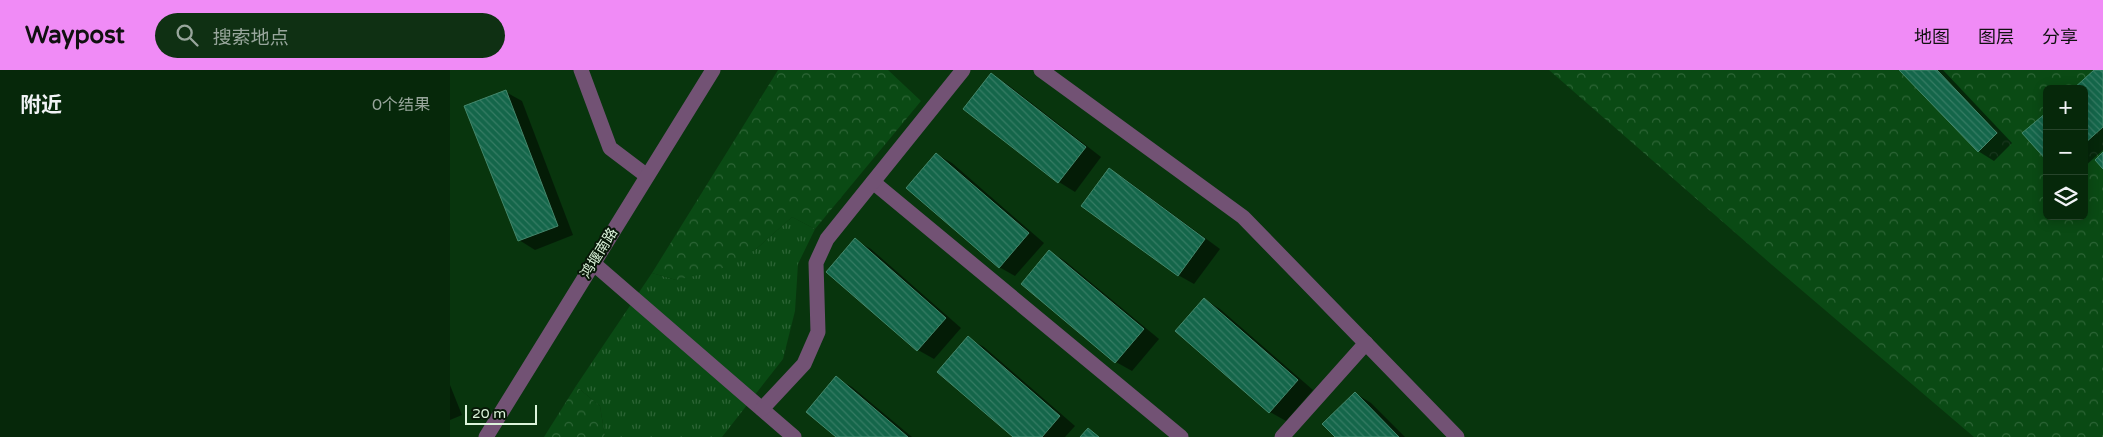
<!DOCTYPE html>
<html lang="zh">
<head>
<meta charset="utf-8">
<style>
  body { margin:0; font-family:"Varela Round","Noto Sans SC",sans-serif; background:#0f3013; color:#f1f3f6 }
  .controls { position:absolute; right:15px; top:15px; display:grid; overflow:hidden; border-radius:8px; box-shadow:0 2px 12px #0003 }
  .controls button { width:45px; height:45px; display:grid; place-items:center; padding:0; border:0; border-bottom:1px solid #27442b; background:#06280a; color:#f1f3f6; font:25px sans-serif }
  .scale { position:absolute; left:15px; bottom:12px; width:72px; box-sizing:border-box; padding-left:5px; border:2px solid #dcf4db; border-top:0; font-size:14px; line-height:18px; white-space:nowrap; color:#dcf4db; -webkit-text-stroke:4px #071807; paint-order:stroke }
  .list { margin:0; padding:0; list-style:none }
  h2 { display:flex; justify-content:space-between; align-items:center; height:65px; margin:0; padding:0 20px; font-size:21px }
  h2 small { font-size:16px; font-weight:400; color:#98a69c }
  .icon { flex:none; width:28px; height:28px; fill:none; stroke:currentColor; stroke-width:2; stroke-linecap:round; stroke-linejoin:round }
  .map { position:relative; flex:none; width:1653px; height:367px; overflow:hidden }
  header { display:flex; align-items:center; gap:30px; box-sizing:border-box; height:70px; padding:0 25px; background:#f08bf6; color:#111 }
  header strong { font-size:24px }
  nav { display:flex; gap:28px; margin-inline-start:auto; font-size:18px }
  .search { width:350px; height:45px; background:#0f3013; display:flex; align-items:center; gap:12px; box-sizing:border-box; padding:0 18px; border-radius:28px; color:#98a69c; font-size:19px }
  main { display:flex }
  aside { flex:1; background:#06280a }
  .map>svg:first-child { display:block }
  .grass { fill:url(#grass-tufts) }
  .forest { fill:url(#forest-crowns); fill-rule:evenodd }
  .shadow { fill:#0007 }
  .building { fill:url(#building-back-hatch); stroke:#44886c }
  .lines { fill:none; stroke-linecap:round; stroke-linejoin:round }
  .minor { stroke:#725274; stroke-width:15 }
  .labels { text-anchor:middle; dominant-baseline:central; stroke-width:4; stroke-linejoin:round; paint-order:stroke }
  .street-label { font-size:14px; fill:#dcf4db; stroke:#071807 }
</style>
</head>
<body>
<header>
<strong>Waypost</strong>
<div class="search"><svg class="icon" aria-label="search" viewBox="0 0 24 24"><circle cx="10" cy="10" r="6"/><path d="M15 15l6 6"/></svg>搜索地点</div>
<nav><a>地图</a><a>图层</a><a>分享</a></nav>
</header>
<main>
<aside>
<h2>附近<small>0个结果</small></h2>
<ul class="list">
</ul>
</aside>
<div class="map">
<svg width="1653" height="367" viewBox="0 0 1653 367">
  <defs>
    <pattern id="grass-tufts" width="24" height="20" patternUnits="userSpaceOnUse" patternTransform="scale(1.25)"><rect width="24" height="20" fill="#0a4a14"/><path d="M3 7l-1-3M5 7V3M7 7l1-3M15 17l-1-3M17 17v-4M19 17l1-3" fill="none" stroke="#2d6536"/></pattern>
    <pattern id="forest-crowns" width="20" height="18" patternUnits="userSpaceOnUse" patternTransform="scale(1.25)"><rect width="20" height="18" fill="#0a4a14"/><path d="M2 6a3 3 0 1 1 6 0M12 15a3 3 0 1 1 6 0" fill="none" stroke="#2d6536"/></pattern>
    <pattern id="building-back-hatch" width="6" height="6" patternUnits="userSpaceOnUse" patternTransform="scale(1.25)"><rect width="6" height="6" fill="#14664a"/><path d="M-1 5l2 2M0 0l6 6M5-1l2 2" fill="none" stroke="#367c64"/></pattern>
  </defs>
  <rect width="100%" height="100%" fill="#08350d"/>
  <polygon class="grass" points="342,147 365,159 348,194 345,241 333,289 272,367 155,367 150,336 126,316 202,203 226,210 305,180"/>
  <g class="forest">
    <polygon points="328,0 438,0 471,31 365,159 342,147 305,180 267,201 226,210 202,203"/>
    <path d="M1099,0H1653V367H1524L1321,194ZM1597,19H1634V146H1597Z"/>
    <polygon points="126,316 150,336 155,367 94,367"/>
  </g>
  <g class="shadow">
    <polygon points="1451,0 1493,0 1562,73 1544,91 1528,81"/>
    <polygon points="1646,0 1653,0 1653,80 1634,97 1634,19"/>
    <polygon points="541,5 557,14 651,87 625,122 609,112 515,39"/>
    <polygon points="56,22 72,31 123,165 85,180 69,170"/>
    <polygon points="486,84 502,93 594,173 565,206 549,197"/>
    <polygon points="659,100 675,109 770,179 744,214 728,205"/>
    <polygon points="405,170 421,179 511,258 484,289 468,280 378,202"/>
    <polygon points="599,181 615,191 709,269 682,301 666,292 572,214"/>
    <polygon points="754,229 770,239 863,320 836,351 820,342 727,261"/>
    <polygon points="518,268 534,277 625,356 615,367 565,367"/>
    <polygon points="386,308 402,317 462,367 388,367"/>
    <polygon points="0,315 12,345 0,350"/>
    <polygon points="905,323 921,333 955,367 887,367"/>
  </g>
  <g class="building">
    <polygon points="1449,0 1487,0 1547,63 1528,82"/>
    <polygon points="1644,0 1653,0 1653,57 1634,74 1634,19 1623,19"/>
    <polygon points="541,3 636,77 608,113 513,39"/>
    <polygon points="56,20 108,156 68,171 14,36"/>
    <polygon points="1597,42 1597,91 1572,63"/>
    <polygon points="1653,82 1653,99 1645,90"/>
    <polygon points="486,83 579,163 549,198 456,118"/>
    <polygon points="659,98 755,169 728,206 631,136"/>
    <polygon points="405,168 496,248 467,281 376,202"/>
    <polygon points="599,180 694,259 665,293 571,214"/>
    <polygon points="754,228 848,310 819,343 725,261"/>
    <polygon points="518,266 610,346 592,367 563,367 487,302"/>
    <polygon points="386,306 458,367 386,367 356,342"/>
    <polygon points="905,322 949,367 885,367 872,354"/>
    <polygon points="638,358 649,367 630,367"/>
  </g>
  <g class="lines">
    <g class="minor">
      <polyline points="131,0 160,78 197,106"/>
      <polyline points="591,0 793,147 1007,367"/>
      <polyline points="423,112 731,367"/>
      <polyline points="143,193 344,367"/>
      <polyline points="312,339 354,294 368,262 366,193 377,169 513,0"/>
      <polyline points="36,367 263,0"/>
      <polyline points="832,367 916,273"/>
    </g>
  </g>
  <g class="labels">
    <g class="street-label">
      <text transform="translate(149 183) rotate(-58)">鸿堰南路</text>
    </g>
  </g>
</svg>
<div class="controls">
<button>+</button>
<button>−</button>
<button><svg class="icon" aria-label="layers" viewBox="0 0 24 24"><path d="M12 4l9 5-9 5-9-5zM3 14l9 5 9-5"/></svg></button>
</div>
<div class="scale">20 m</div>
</div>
</main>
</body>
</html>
